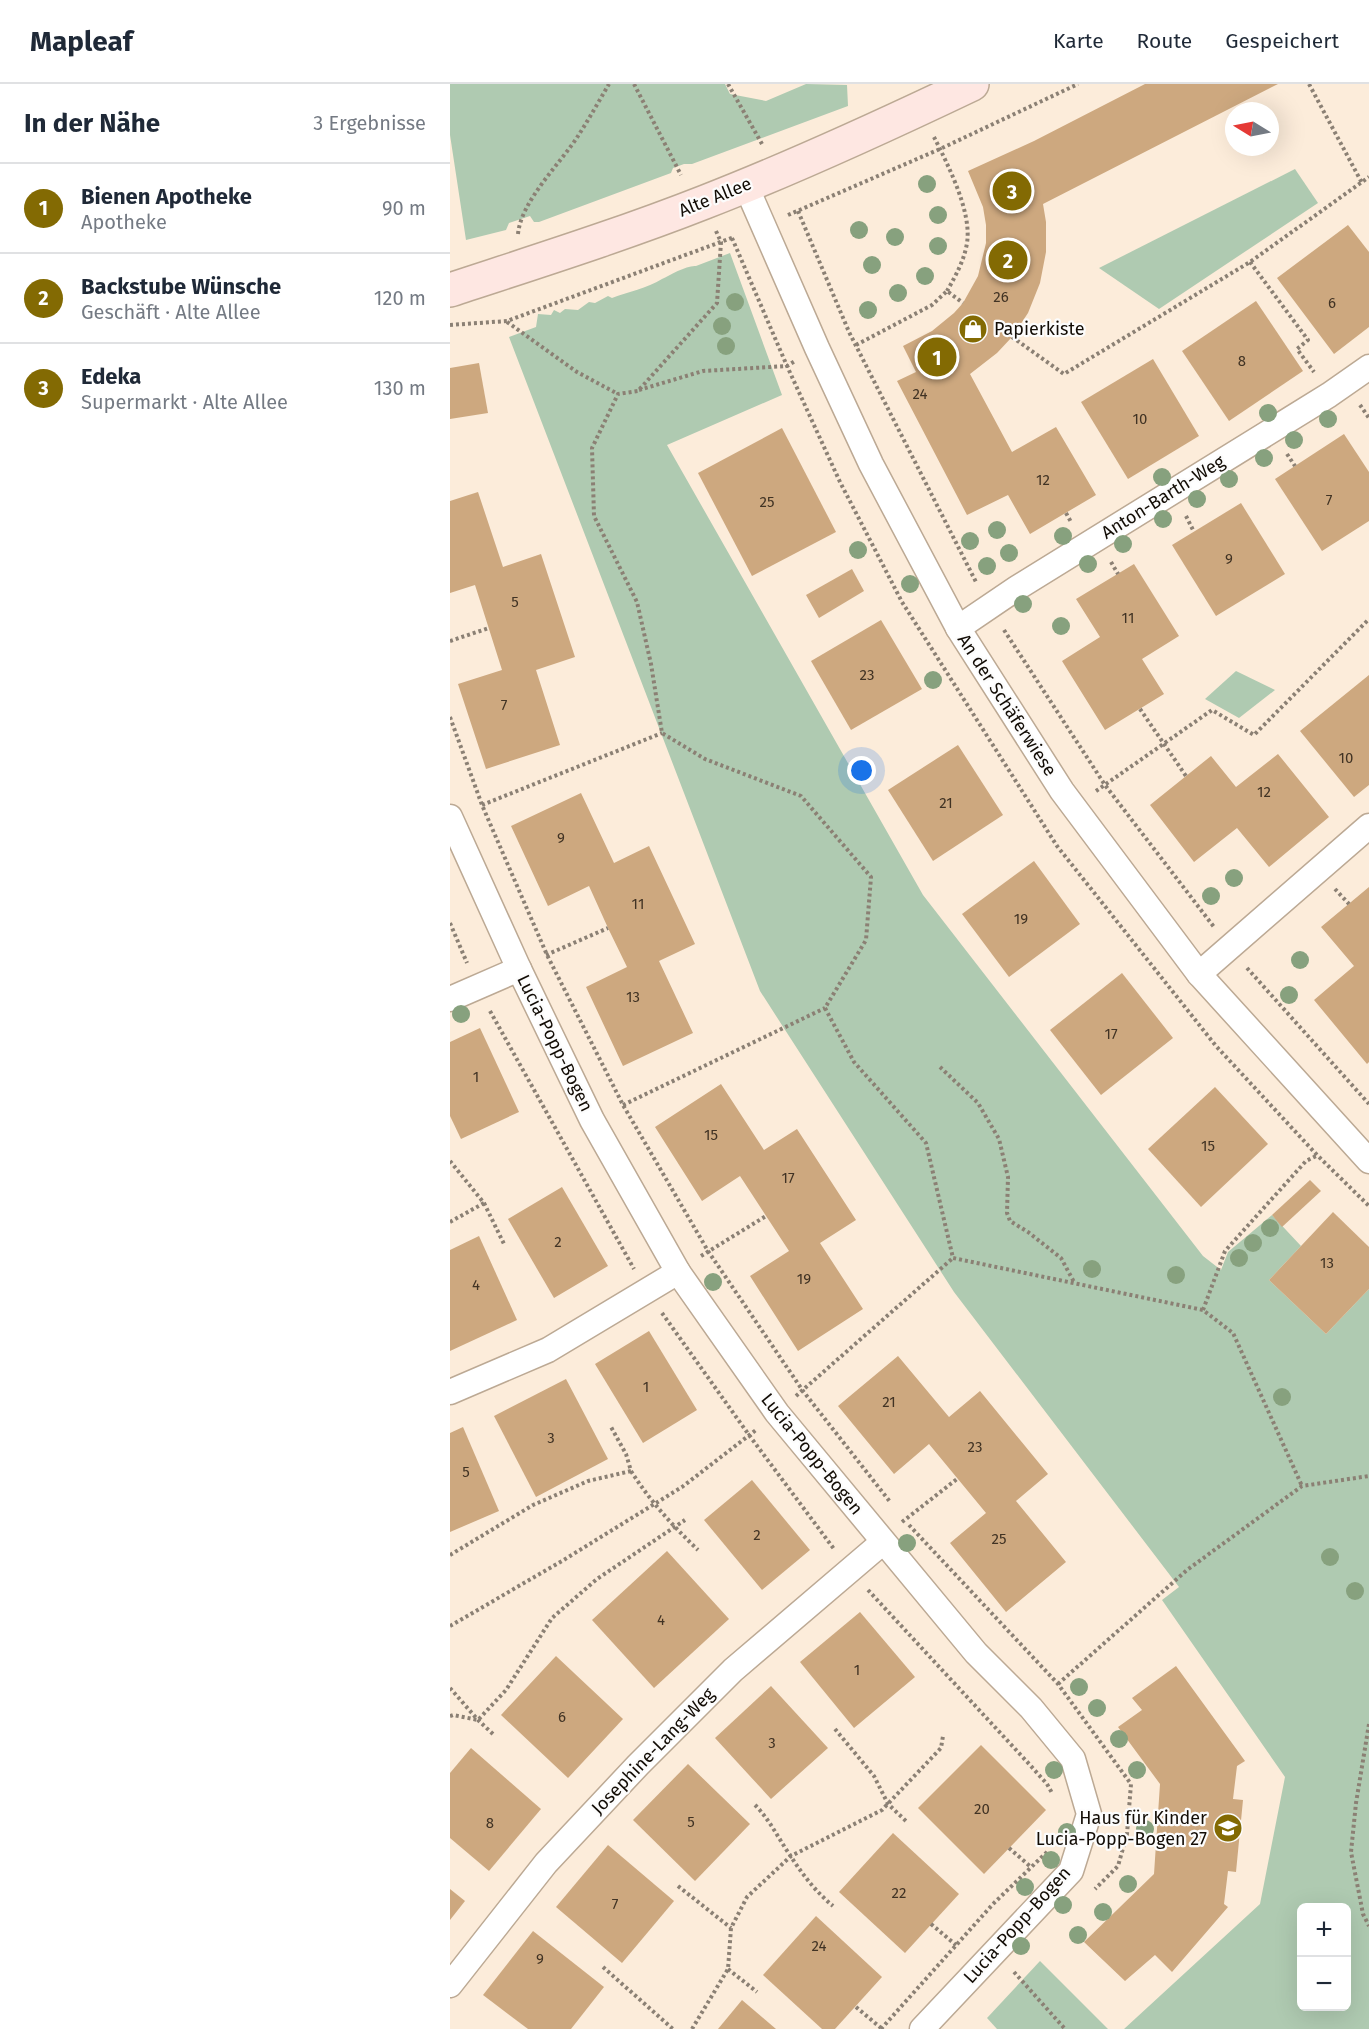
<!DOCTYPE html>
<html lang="de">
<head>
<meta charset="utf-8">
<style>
  body { margin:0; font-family:"Fira Sans",sans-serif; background:#f6f6f7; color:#1f2937 }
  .controls { position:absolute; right:18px; bottom:18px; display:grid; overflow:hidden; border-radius:9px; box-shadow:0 6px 24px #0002 }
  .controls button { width:54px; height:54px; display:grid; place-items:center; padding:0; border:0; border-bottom:2px solid #e0e1e3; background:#fff; color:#1f2937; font:30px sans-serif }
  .compass { position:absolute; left:775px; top:18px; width:54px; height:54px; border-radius:50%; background:#fff; box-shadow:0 6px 24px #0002; rotate:280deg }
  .you { position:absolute; left:412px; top:687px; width:21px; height:21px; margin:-15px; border:4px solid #fff; border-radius:50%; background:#1a73e8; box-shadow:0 0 0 9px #1a73e833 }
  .badge { display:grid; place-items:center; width:39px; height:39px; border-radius:50%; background:#836a03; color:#fff; font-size:20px; font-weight:700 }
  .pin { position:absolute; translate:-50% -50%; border:3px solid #fff; box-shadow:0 2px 6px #0006 }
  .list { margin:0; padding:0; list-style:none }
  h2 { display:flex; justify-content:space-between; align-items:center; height:78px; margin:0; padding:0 24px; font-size:26px }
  h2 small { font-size:20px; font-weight:400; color:#747a83 }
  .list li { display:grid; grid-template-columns:39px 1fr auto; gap:18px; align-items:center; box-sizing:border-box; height:90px; padding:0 24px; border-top:2px solid #e0e1e3 }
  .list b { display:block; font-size:22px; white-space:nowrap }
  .list p { margin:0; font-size:20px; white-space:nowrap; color:#747a83 }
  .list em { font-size:20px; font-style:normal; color:#747a83 }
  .map { position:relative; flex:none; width:919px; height:1945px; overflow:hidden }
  header { display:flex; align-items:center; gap:36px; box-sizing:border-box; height:84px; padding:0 30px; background:#fff; border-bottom:2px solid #e0e1e3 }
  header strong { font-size:28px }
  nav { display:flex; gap:33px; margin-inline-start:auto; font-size:21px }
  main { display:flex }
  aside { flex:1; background:#fff }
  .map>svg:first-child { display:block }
  .green { fill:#afcab1; fill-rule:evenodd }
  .building { fill:#cda87f }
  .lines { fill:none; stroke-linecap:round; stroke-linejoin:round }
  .street-casing { stroke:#bca994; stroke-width:27 }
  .secondary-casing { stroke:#bca994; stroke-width:36 }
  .path { stroke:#8b8074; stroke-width:4; stroke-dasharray:3 3; stroke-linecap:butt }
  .street { stroke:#fff; stroke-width:24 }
  .secondary { stroke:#fee7e2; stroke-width:33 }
  .tree { fill:#87a17e }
  .labels { text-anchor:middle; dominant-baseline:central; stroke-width:4.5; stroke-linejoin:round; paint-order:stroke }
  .number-label { font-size:15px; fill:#413324 }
  .street-label { font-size:18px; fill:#120c05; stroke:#fcfcfc }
  .poi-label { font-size:18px; fill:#120c05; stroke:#fcfcfc; text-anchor:start }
</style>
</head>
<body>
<header>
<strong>Mapleaf</strong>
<nav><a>Karte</a><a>Route</a><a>Gespeichert</a></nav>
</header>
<main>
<aside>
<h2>In der Nähe<small>3 Ergebnisse</small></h2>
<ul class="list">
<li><span class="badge">1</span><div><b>Bienen Apotheke</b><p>Apotheke</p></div><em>90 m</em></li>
<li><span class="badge">2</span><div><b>Backstube Wünsche</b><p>Geschäft · Alte Allee</p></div><em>120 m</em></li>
<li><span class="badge">3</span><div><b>Edeka</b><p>Supermarkt · Alte Allee</p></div><em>130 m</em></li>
</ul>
</aside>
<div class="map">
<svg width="919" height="1945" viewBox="0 0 919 1945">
  <rect width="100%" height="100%" fill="#fcecda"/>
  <g class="green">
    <polygon points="0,0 275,0 280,10 316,17 356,0 397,1 398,22 242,80 234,80 223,84 221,89 89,138 84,138 80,132 59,139 56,146 16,156 0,51"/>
    <polygon points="845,85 868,119 709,225 649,184"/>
    <path d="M280,169L332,311L217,361L473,811L753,1172L771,1186L778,1168L822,1131L851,1162L819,1196L876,1250L919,1205V1945H674L810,1820L835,1693L712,1516L729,1503L504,1208L310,907L59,253L86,243L88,230L101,231L104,226L110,229L115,225L128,226L139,218L145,219L158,212L162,214C178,208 197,204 212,195C220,191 237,181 246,182ZM852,1824H896V1922H852Z"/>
    <polygon points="786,587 825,606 789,634 755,615"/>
    <polygon points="590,1877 658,1945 547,1945 537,1934"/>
  </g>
  <g class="building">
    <polygon points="695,0 828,0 593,120 596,138 596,168 590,199 578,229 562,253 547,269 520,290 562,368 606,343 646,411 580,450 558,411 517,431 447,297 466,288 453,262 482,247 504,229 513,219 528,192 536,159 536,141 533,123 518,87 584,57"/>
    <polygon points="898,141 919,168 919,243 884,270 827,194"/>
    <polygon points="806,217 853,287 779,337 732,267"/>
    <polygon points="703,275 749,352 678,395 631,318"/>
    <polygon points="29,279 38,329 0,335 0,284"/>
    <polygon points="332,344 386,448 302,492 248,389"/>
    <polygon points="894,350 919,388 919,437 872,467 825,395"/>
    <polygon points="28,408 53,483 91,470 125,573 86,586 110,661 36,685 8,600 52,586 25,501 0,509 0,417"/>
    <polygon points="791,419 835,490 766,532 722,461"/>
    <polygon points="684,480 729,552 692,575 714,610 655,646 612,577 650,553 626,515"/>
    <polygon points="402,485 414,507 369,534 356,511"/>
    <polygon points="431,536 472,605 401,646 361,577"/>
    <polygon points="919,591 919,701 904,713 850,647"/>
    <polygon points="508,661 553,731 483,777 438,706"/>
    <polygon points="828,670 879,733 819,783 787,744 744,778 700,721 761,672 786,703"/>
    <polygon points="131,709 164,779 199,762 245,860 209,877 243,949 173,982 136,903 177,883 158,844 139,802 98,822 61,742"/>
    <polygon points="584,777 630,840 559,893 512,830"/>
    <polygon points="919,803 919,978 917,980 864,916 904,882 871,843"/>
    <polygon points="672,889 723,954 651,1011 600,946"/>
    <polygon points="30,944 69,1028 11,1055 0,1032 0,958"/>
    <polygon points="271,1000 314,1066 347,1045 406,1136 370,1159 413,1225 348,1267 300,1192 339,1167 290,1092 252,1117 205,1043"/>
    <polygon points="765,1003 818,1060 751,1123 698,1065"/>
    <polygon points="860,1096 871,1107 832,1143 822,1131"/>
    <polygon points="112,1103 158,1182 104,1214 58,1135"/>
    <polygon points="883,1128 919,1163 919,1205 876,1250 819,1196"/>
    <polygon points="29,1152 67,1236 0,1267 0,1166"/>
    <polygon points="199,1247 247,1326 193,1359 145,1280"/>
    <polygon points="448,1272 499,1333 530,1307 598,1390 566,1417 616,1478 556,1528 500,1459 536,1429 479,1360 444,1390 388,1322"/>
    <polygon points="116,1295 158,1375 86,1413 44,1332"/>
    <polygon points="13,1343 49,1427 0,1448 0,1349"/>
    <polygon points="302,1396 360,1466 312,1506 254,1436"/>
    <polygon points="217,1467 279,1535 204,1604 142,1536"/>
    <polygon points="410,1528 465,1593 404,1644 350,1578"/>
    <polygon points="106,1572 173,1635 118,1694 51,1631"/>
    <polygon points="726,1582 795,1677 787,1682 783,1715 793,1716 786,1788 778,1787 774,1820 778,1823 722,1888 705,1871 675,1897 634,1858 704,1790 710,1700 668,1643 692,1626 682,1614"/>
    <polygon points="321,1602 378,1664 321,1715 265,1654"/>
    <polygon points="531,1661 596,1726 534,1790 468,1724"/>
    <polygon points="21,1664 91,1725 39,1787 0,1754 0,1689"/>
    <polygon points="238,1680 300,1740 245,1797 183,1736"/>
    <polygon points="443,1749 509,1810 455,1869 389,1808"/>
    <polygon points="158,1761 224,1817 172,1879 106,1823"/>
    <polygon points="0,1805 15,1817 0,1836"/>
    <polygon points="366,1832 432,1893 385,1945 372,1945 313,1891"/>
    <polygon points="83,1847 154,1903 121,1945 78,1945 33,1911"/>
    <polygon points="292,1916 326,1945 268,1945"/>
  </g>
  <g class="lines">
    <g class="street-casing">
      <g id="street">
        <polyline points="296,102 367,264 421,380 508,544 612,707 749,890 919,1077"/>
        <polyline points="508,544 567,504 879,311 919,283"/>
        <polyline points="0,733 69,885 142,1036 228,1188 327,1329 526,1569 581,1624 623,1675 639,1730 621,1787 472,1945"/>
        <polyline points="749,890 919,742"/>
        <polyline points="0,915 69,885"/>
        <polyline points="0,1308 98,1266 228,1188"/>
        <polyline points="0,1901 96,1779 188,1681 283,1586 433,1458"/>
      </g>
    </g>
    <g class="secondary-casing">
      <path id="secondary" d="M0,206C85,178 171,151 255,118C345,83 434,42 522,0"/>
    </g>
    <g class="path">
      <polyline points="184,0 231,91"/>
      <polyline points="278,0 312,60"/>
      <polyline points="859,0 912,99"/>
      <path d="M484,53C498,81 522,128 517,159C514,177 506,191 497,207"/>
      <polyline points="348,127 399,248 526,498"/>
      <polyline points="338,131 490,65 628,0"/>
      <polyline points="266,147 271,158 267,219 188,307 168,310 142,364 144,432 187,518 201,580 212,649 255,675 351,712 421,793 416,856 375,924 404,978 476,1059 503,1174 753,1226 783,1249 852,1402"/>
      <path d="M68,150C71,117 110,80 128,52C139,35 149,17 159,0"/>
      <polyline points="282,154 337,282 390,398 452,518 607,762 766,962 867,1071 919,1122"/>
      <polyline points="800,178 858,256 847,265 864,288"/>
      <polyline points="57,238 127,288 168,310"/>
      <polyline points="0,241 57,237 284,153"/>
      <polyline points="562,253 614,290 800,178 919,93"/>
      <polyline points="406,261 482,221 497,207 513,219"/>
      <polyline points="189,306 253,287 337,282 345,277"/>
      <polyline points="910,321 919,334"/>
      <polyline points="837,370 845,382"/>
      <polyline points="616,429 621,438"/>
      <polyline points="736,432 744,448"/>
      <polyline points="661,478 668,490"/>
      <polyline points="554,546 655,701 764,843"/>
      <polyline points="0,557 39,544"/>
      <polyline points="690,625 736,692"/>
      <polyline points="0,633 32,721 97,871 173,1021 258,1167 353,1307 441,1419"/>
      <polyline points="646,707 762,626 804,651 919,535"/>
      <polyline points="32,721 212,649"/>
      <polyline points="885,805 899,820"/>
      <polyline points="0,839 17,879"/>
      <polyline points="96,871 158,844"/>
      <polyline points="797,884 919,1020"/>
      <polyline points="40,927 184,1185"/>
      <polyline points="490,983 528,1019 549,1055 558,1093 557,1129 560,1137 578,1148 611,1174 624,1198"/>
      <polyline points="173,1021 375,924"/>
      <polyline points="0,1077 34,1119 0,1138"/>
      <polyline points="34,1119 54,1160"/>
      <polyline points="251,1172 316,1132"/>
      <polyline points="753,1226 775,1167 856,1077 868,1071"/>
      <polyline points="212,1229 299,1351 384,1465"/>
      <polyline points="346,1312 503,1174"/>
      <path d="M181,1387C200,1417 222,1441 248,1466"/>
      <polyline points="452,1438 507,1395"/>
      <polyline points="459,1441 608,1600 681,1700 677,1750 668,1782 645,1805"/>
      <polyline points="0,1471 83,1421 138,1397 181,1387 176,1370 161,1343"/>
      <polyline points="418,1506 580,1681 597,1700 602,1709"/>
      <polyline points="0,1542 112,1477 232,1403 306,1346"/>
      <polyline points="608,1600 737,1486 852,1402 919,1392"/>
      <polyline points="0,1604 28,1636 44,1651"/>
      <polyline points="0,1632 3,1631 28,1636 56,1606 102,1534 147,1495 235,1436"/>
      <polyline points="919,1640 906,1719 901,1768 913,1830 919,1842"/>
      <polyline points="385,1645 424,1692 438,1720 457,1738"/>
      <path d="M305,1721C320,1736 328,1754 340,1771C352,1790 366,1808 383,1822"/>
      <polyline points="559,1764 581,1783"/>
      <polyline points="228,1802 281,1844"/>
      <polyline points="481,1840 506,1861"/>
      <polyline points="153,1883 223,1945"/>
      <polyline points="278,1885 307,1908"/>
      <polyline points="564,1888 615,1945"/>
      <polyline points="406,1923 431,1944"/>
      <polyline points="242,1945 278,1885 281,1844 297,1813 341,1772 432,1726 491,1664 493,1652"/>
      <polyline points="431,1945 543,1820 598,1767"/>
    </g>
    <use href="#street" class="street"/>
    <use href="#secondary" class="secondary"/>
  </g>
  <g class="tree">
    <circle cx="477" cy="100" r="9"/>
    <circle cx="488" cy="131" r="9"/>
    <circle cx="409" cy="146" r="9"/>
    <circle cx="445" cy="153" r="9"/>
    <circle cx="488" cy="162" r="9"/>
    <circle cx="422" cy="181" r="9"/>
    <circle cx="475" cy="192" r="9"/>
    <circle cx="448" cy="209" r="9"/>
    <circle cx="285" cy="218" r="9"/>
    <circle cx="418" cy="226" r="9"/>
    <circle cx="272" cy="242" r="9"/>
    <circle cx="276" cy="262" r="9"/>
    <circle cx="818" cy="329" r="9"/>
    <circle cx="878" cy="335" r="9"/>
    <circle cx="844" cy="356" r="9"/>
    <circle cx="814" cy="374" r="9"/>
    <circle cx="712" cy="393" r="9"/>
    <circle cx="779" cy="395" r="9"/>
    <circle cx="747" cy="415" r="9"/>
    <circle cx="713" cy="435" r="9"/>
    <circle cx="547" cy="446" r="9"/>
    <circle cx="613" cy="452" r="9"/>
    <circle cx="520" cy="457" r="9"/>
    <circle cx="673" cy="460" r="9"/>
    <circle cx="408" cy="466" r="9"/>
    <circle cx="559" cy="469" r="9"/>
    <circle cx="638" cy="480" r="9"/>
    <circle cx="537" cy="482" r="9"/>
    <circle cx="460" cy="500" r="9"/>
    <circle cx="573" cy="520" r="9"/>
    <circle cx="611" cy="542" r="9"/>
    <circle cx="483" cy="596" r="9"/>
    <circle cx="784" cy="794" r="9"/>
    <circle cx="761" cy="812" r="9"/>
    <circle cx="850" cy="876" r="9"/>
    <circle cx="839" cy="911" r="9"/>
    <circle cx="11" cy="930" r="9"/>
    <circle cx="820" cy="1144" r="9"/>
    <circle cx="803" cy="1159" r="9"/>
    <circle cx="789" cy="1174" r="9"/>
    <circle cx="642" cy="1185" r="9"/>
    <circle cx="726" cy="1191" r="9"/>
    <circle cx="263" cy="1198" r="9"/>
    <circle cx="832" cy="1313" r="9"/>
    <circle cx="457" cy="1459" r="9"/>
    <circle cx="880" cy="1473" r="9"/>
    <circle cx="905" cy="1507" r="9"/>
    <circle cx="629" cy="1603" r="9"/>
    <circle cx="647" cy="1624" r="9"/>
    <circle cx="669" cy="1655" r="9"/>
    <circle cx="604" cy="1686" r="9"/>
    <circle cx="687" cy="1686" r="9"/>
    <circle cx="695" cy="1745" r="9"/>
    <circle cx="617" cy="1748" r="9"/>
    <circle cx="601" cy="1776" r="9"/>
    <circle cx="678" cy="1800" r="9"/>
    <circle cx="575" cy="1803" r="9"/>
    <circle cx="613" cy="1821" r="9"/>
    <circle cx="653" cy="1828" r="9"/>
    <circle cx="628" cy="1851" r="9"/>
    <circle cx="571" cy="1862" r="9"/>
  </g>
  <defs>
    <g id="shop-disc" transform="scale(1.5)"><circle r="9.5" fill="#836a03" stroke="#fcfcfc"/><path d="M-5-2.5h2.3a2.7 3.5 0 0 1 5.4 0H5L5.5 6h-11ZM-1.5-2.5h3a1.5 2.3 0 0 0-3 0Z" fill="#fff"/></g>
    <g id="school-disc" transform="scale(1.5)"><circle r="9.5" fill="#836a03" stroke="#fcfcfc"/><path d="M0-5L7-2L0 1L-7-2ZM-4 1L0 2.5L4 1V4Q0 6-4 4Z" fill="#fff"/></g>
  </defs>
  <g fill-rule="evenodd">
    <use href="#shop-disc" x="523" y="245"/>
    <use href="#school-disc" x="778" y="1744"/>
  </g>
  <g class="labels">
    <g class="number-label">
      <text x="551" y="213">26</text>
      <text x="882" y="219">6</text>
      <text x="792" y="277">8</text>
      <text x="470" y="310">24</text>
      <text x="690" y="335">10</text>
      <text x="593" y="396">12</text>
      <text x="879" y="416">7</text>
      <text x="317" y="418">25</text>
      <text x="779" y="475">9</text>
      <text x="65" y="518">5</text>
      <text x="678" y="534">11</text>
      <text x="417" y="591">23</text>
      <text x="54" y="621">7</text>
      <text x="896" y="674">10</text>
      <text x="814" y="708">12</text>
      <text x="496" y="719">21</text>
      <text x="111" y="754">9</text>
      <text x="188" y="820">11</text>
      <text x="571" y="835">19</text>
      <text x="183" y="913">13</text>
      <text x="661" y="950">17</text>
      <text x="26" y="993">1</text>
      <text x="261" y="1051">15</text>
      <text x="758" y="1062">15</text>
      <text x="338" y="1094">17</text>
      <text x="108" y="1158">2</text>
      <text x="877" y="1179">13</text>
      <text x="354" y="1195">19</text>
      <text x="26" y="1201">4</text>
      <text x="196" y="1303">1</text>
      <text x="439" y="1318">21</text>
      <text x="101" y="1354">3</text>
      <text x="525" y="1363">23</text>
      <text x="16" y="1388">5</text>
      <text x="307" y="1451">2</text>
      <text x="549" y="1455">25</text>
      <text x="211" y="1536">4</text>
      <text x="407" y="1586">1</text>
      <text x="112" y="1633">6</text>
      <text x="322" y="1659">3</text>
      <text x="532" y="1725">20</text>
      <text x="241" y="1738">5</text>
      <text x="40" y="1739">8</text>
      <text x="449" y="1809">22</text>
      <text x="165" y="1820">7</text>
      <text x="369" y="1862">24</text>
      <text x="90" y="1875">9</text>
    </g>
    <g class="street-label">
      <text transform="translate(265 113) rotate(-22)">Alte Allee</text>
      <text transform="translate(713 413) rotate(-32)">Anton-Barth-Weg</text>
      <text transform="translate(557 621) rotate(57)">An der Schäferwiese</text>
      <text transform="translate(105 959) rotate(64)">Lucia-Popp-Bogen</text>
      <text transform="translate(362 1370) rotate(51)">Lucia-Popp-Bogen</text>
      <text transform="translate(203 1667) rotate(-46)">Josephine-Lang-Weg</text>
      <text transform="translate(567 1841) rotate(-48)">Lucia-Popp-Bogen</text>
    </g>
    <g class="poi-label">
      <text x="544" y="245">Papierkiste</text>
      <text x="757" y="1734" text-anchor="end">Haus für Kinder<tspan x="757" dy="21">Lucia-Popp-Bogen 27</tspan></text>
    </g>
  </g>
</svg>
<div class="controls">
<button>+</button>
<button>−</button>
</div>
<svg class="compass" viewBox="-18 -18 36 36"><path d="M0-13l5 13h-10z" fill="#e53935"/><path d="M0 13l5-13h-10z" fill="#747a83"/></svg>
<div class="you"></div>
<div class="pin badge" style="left:487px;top:273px">1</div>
<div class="pin badge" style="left:558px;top:176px">2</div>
<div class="pin badge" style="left:562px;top:107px">3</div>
</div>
</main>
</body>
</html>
